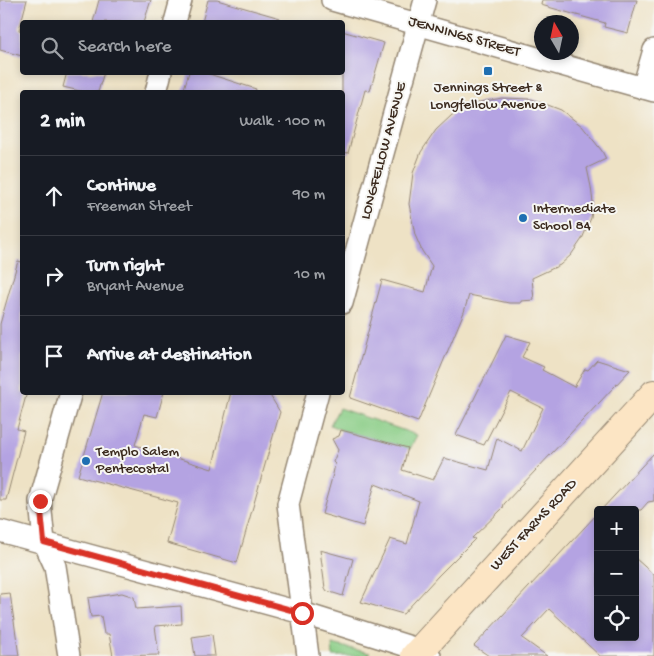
<!DOCTYPE html>
<html lang="en">
<head>
<meta charset="utf-8">
<style>
  body { margin:0; font-family:"Gochi Hand",sans-serif; background:#242831; color:#f1f3f6 }
  .controls { position:absolute; right:15px; bottom:15px; display:grid; overflow:hidden; border-radius:5px; box-shadow:0 2px 8px #0003 }
  .controls button { width:45px; height:45px; display:grid; place-items:center; padding:0; border:0; border-bottom:1px solid #363941; background:#171b24; color:#f1f3f6; font:25px sans-serif }
  .compass { position:absolute; left:534px; top:15px; width:45px; height:45px; border-radius:50%; background:#171b24; box-shadow:0 2px 8px #0003; rotate:351deg }
  .stop { position:absolute; width:15px; height:15px; margin:-11px; border:4px solid #d93025; border-radius:50%; background:#fff }
  .stop.end { background:#d93025; border-color:#fff; box-shadow:0 1px 5px #0008 }
  .list { margin:0; padding:0; list-style:none }
  h2 { display:flex; justify-content:space-between; align-items:center; height:65px; margin:0; padding:0 20px; font-size:21px }
  h2 small { font-size:16px; font-weight:400; color:#9ea1a6 }
  .list li { display:grid; grid-template-columns:32px 1fr auto; gap:15px; align-items:center; box-sizing:border-box; height:80px; padding:0 20px; border-top:1px solid #363941 }
  .list b { display:block; font-size:19px; white-space:nowrap }
  .list p { margin:0; font-size:16px; white-space:nowrap; color:#9ea1a6 }
  .list em { font-size:16px; font-style:normal; color:#9ea1a6 }
  .icon { flex:none; width:28px; height:28px; fill:none; stroke:currentColor; stroke-width:2; stroke-linecap:round; stroke-linejoin:round }
  .map { position:relative; flex:none; width:654px; height:656px; overflow:hidden }
  .search { position:absolute; background:#171b24; box-shadow:0 2px 8px #0003; left:20px; top:20px; width:325px; height:55px; display:flex; align-items:center; gap:12px; box-sizing:border-box; padding:0 18px; border-radius:5px; color:#9ea1a6; font-size:19px }
  .panel { position:absolute; background:#171b24; box-shadow:0 2px 8px #0003; left:20px; top:90px; width:325px; height:305px; border-radius:5px }
  .map>svg:first-child { display:block }
  .green { fill:#8acd86; stroke:#627c52 }
  .building { fill:#b4a3e2 }
  .lines { fill:none; stroke-linecap:round; stroke-linejoin:round }
  .street-casing { stroke:#948672; stroke-width:24 }
  .secondary-casing { stroke:#948672; stroke-width:30 }
  .street { stroke:#fff; stroke-width:21 }
  .secondary { stroke:#fce5c4; stroke-width:28 }
  .route { stroke:#d93025; stroke-width:6 }
  .poi-dot { fill:#1f6fb2; stroke:#f6f6f2; stroke-width:2 }
  .labels { text-anchor:middle; dominant-baseline:central; stroke-width:4; stroke-linejoin:round; paint-order:stroke }
  .street-label { font-size:15px; fill:#3b2a1e; stroke:#f6f6f2 }
  .poi-label { font-size:15px; fill:#3b2a1e; stroke:#f6f6f2; text-anchor:start }
</style>
</head>
<body>
<div class="map">
<svg width="654" height="656" viewBox="0 0 654 656">
  <rect width="100%" height="100%" fill="#f6f6f2"/>
  <filter id="ink" filterUnits="userSpaceOnUse"><feTurbulence type="fractalNoise" baseFrequency=".02" numOctaves="2"/><feDisplacementMap in="SourceGraphic" scale="10" xChannelSelector="R" yChannelSelector="G"/><feConvolveMatrix kernelMatrix="1 2 1 2 8 2 1 2 1" color-interpolation-filters="sRGB"/></filter>
  <filter id="wash" filterUnits="userSpaceOnUse"><feTurbulence type="fractalNoise" baseFrequency=".0096" numOctaves="4" result="noise"/><feDisplacementMap in="SourceGraphic" scale="20" xChannelSelector="R" yChannelSelector="G"/><feGaussianBlur stdDeviation="1.12" result="paint"/><feColorMatrix in="noise" values="0 0 0 0 0 0 0 0 0 0 0 0 0 0 0 0 0 1.4 0 .05"/><feComposite in="paint" operator="in"/></filter>
  <g filter="url(#wash)">
    <rect width="100%" height="100%" fill="#eee2c5"/>
    <g class="green">
      <polygon points="339,408 417,435 410,449 341,430 330,425"/>
      <polygon points="332,644 370,653 368,656 333,656"/>
    </g>
    <g id="blocks">
      <g class="building">
        <polygon points="0,0 27,0 19,30 22,31 22,56 0,50"/>
        <polygon points="99,0 151,0 144,22 93,22"/>
        <polygon points="208,0 217,0 280,18 280,22 202,22"/>
        <polygon points="542,0 637,0 628,33 604,27 605,23 541,5"/>
        <polygon points="342,31 384,43 370,91 365,90 348,153 342,152"/>
        <polygon points="67,72 104,72 98,92 84,92 63,87"/>
        <polygon points="189,72 203,72 256,89 255,92 183,92"/>
        <polygon points="502,98 532,99 561,110 582,126 602,151 606,159 587,168 591,187 593,203 591,218 582,239 571,255 560,265 532,278 534,300 521,301 521,303 509,303 469,295 464,312 418,422 350,398 382,280 425,292 432,266 422,251 415,235 409,204 413,173 421,152 436,130 452,115 480,102"/>
        <polygon points="18,261 22,262 22,392 27,392 17,429 24,431 6,500 0,500 0,324"/>
        <polygon points="506,335 530,342 522,357 544,367 542,370 574,387 585,369 588,370 597,360 630,370 504,504 503,508 472,538 475,539 438,576 403,614 361,602 390,539 407,544 419,501 375,484 363,526 322,514 333,474 335,464 333,462 338,450 332,439 339,436 341,430 408,448 402,470 433,480 444,458 488,470 497,438 522,451 543,408 511,392 484,445 456,435"/>
        <polygon points="103,392 164,392 157,417 144,414 135,445 212,469 231,392 268,392 280,412 237,563 167,543 178,503 78,476"/>
        <polygon points="654,453 654,501 648,502 641,510 601,510"/>
        <polygon points="598,513 598,637 635,637 635,558 654,575 654,656 600,656 549,609 522,638 547,656 489,656 474,646"/>
        <polygon points="320,550 353,559 343,596 327,591 325,588"/>
        <polygon points="10,593 19,656 0,656 0,594"/>
        <polygon points="122,593 134,597 136,609 181,606 182,624 155,626 159,655 113,656 109,634 104,634 101,616 91,617 88,598"/>
        <polygon points="212,634 215,656 195,656 192,637"/>
      </g>
    </g>
  </g>
  <g filter="url(#ink)">
    <use href="#blocks" fill-opacity="0" stroke="#948672" stroke-width="1"/>
    <g class="lines">
      <g class="street-casing">
        <g id="street">
          <polyline points="332,0 654,91"/>
          <polyline points="175,22 181,0"/>
          <polyline points="643,88 654,50"/>
          <polyline points="156,92 161,72"/>
          <polyline points="342,303 425,0"/>
          <polyline points="0,531 302,613 420,650 430,656"/>
          <polyline points="69,656 55,566 44,542 40,501 71,392"/>
          <polyline points="308,656 288,504 318,392"/>
        </g>
      </g>
      <g class="secondary-casing">
        <polyline id="secondary" points="415,656 654,394"/>
      </g>
      <use href="#street" class="street"/>
      <use href="#secondary" class="secondary"/>
    </g>
  </g>
  <g class="lines" filter="url(#ink)">
    <polyline class="route" points="40,501 44,542 302,613"/>
  </g>
  <g class="poi-dot">
    <rect x="483" y="66" width="10" height="10" rx="2.5"/>
    <circle cx="523" cy="218" r="5"/>
    <circle cx="86" cy="461" r="5"/>
  </g>
  <g class="labels">
    <g class="street-label">
      <text transform="translate(464 37) rotate(16)">JENNINGS STREET</text>
      <text transform="translate(384 151) rotate(-75)">LONGFELLOW AVENUE</text>
      <text transform="translate(534 525) rotate(-47)">WEST FARMS ROAD</text>
    </g>
    <g class="poi-label">
      <text x="488" y="88" text-anchor="middle">Jennings Street &amp;<tspan x="488" dy="17">Longfellow Avenue</tspan></text>
      <text x="533" y="209">Intermediate<tspan x="533" dy="17">School 84</tspan></text>
      <text x="96" y="452">Templo Salem<tspan x="96" dy="17">Pentecostal</tspan></text>
    </g>
  </g>
</svg>
<div class="controls">
<button>+</button>
<button>−</button>
<button><svg class="icon" aria-label="locate" viewBox="0 0 24 24"><circle cx="12" cy="12" r="6"/><path d="M12 2v4M12 18v4M2 12h4M18 12h4"/></svg></button>
</div>
<svg class="compass" viewBox="-18 -18 36 36"><path d="M0-13l5 13h-10z" fill="#e53935"/><path d="M0 13l5-13h-10z" fill="#9ea1a6"/></svg>
<div class="stop" style="left:302px;top:613px"></div>
<div class="stop end" style="left:40px;top:501px"></div>
<div class="search"><svg class="icon" aria-label="search" viewBox="0 0 24 24"><circle cx="10" cy="10" r="6"/><path d="M15 15l6 6"/></svg>Search here</div>
<section class="panel">
<h2>2 min<small>Walk · 100 m</small></h2>
<ul class="list">
<li><svg class="icon" aria-label="ahead" viewBox="0 0 24 24"><path d="M12 20V5M6 11l6-6 6 6"/></svg><div><b>Continue</b><p>Freeman Street</p></div><em>90 m</em></li>
<li><svg class="icon" aria-label="right" viewBox="0 0 24 24"><path d="M7 20v-9h11M14 6l5 5-5 5"/></svg><div><b>Turn right</b><p>Bryant Avenue</p></div><em>10 m</em></li>
<li><svg class="icon" aria-label="arrive" viewBox="0 0 24 24"><path d="M6 21V4h12l-3 4 3 4H6"/></svg><div><b>Arrive at destination</b></div></li>
</ul>
</section>
</div>
</body>
</html>
